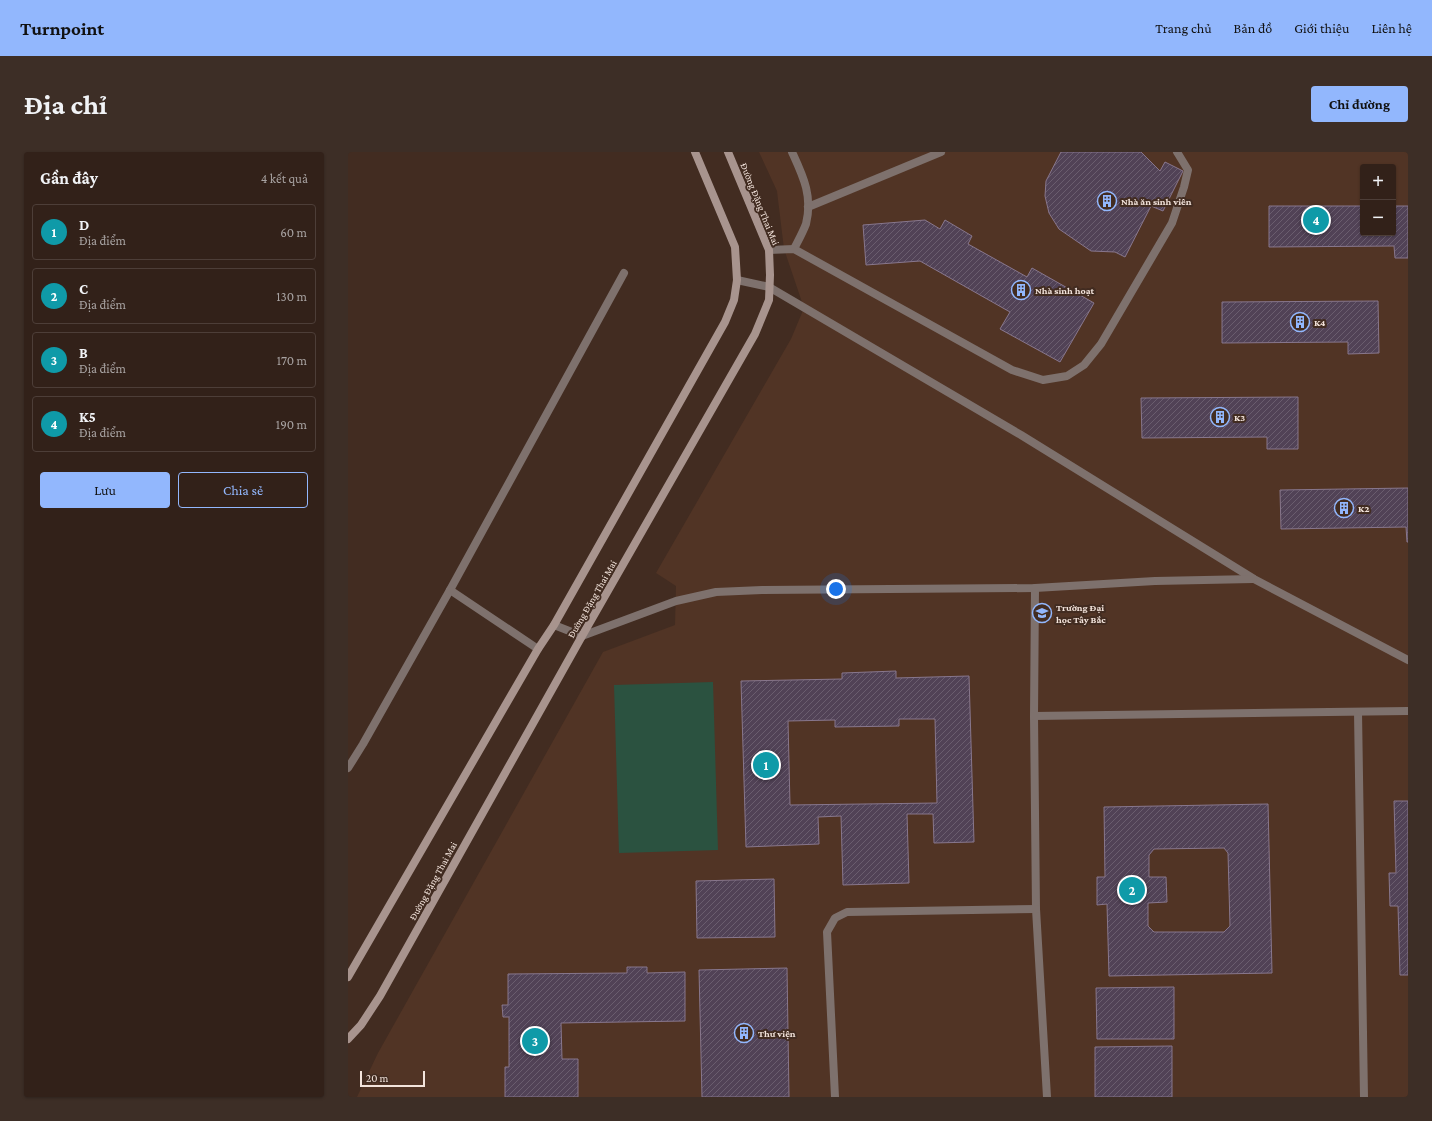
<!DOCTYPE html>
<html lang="vi">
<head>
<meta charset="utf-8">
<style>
  body { margin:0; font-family:"Crimson Pro",serif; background:#3d2e26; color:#f1f3f6 }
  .controls { position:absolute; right:12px; top:12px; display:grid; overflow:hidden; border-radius:4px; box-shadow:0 1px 3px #0004 }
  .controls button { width:36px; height:36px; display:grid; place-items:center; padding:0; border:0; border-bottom:1px solid #4d3e38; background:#322119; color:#f1f3f6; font:20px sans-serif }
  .scale { position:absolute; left:12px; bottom:10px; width:65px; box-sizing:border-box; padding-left:4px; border:2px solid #f3e4dc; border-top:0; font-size:11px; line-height:14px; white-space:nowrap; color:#f3e4dc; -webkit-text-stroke:3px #422c21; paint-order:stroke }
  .you { position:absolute; left:488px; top:437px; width:14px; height:14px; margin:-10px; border:3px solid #fff; border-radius:50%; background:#1a73e8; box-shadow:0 0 0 6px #1a73e833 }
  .badge { display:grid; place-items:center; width:26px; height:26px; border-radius:50%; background:#92b7fd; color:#fff; font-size:13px; font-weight:700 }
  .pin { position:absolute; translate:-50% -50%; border:2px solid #fff; box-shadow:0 1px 4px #0006 }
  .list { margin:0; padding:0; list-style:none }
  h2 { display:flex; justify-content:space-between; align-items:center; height:52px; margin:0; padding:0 16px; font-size:17px }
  h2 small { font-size:13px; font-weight:400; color:#a8a3a2 }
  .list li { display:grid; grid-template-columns:26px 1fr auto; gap:12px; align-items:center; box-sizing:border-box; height:56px; margin:0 8px 8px; padding:0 8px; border:1px solid #4d3e38; border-radius:4px }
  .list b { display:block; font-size:15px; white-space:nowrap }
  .list p { margin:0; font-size:13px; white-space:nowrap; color:#a8a3a2 }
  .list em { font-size:13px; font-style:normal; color:#a8a3a2 }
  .actions { display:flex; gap:8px; padding:12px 16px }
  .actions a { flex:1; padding:9px 0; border:1px solid #92b7fd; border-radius:4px; text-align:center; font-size:14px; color:#92b7fd }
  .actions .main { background:#92b7fd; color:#111 }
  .map { position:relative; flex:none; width:1060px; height:945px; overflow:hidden; border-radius:4px }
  header { display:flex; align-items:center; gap:24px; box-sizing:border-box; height:56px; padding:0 20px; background:#92b7fd; color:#111 }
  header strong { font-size:19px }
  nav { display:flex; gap:22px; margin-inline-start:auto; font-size:14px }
  .intro { display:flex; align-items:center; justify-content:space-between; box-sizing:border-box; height:96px; padding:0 24px }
  h1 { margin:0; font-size:28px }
  .button { padding:10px 18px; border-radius:4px; background:#92b7fd; color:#111; font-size:14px; font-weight:700 }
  main { display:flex; gap:24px; padding:0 24px }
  aside { flex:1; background:#322119; border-radius:4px; box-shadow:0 1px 3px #0004 }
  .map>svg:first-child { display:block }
  .built { fill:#513425; fill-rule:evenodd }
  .green { fill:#2b5240 }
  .building { fill:url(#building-hatch); stroke:#88778d; fill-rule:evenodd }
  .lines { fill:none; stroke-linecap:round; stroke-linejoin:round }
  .lane { stroke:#7e716d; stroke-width:8 }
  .street { stroke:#7e716d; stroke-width:8 }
  .secondary { stroke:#a8948e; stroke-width:8 }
  .labels { text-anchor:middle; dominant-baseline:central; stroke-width:4; stroke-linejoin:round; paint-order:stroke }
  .poi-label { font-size:10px; font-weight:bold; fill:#f3e4dc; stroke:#422c21; text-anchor:start }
  .street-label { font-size:10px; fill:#f3e4dc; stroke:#422c21 }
</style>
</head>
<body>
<header>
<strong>Turnpoint</strong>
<nav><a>Trang chủ</a><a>Bản đồ</a><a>Giới thiệu</a><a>Liên hệ</a></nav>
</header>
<div class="intro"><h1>Địa chỉ</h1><a class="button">Chỉ đường</a></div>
<main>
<aside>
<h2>Gần đây<small>4 kết quả</small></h2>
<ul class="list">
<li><span class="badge" style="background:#0f9aa8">1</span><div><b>D</b><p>Địa điểm</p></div><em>60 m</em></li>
<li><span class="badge" style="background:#0f9aa8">2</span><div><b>C</b><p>Địa điểm</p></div><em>130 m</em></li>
<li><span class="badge" style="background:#0f9aa8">3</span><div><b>B</b><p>Địa điểm</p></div><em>170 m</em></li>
<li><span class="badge" style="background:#0f9aa8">4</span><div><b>K5</b><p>Địa điểm</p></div><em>190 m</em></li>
</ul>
<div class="actions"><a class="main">Lưu</a><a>Chia sẻ</a></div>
</aside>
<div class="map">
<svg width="1060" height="945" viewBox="0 0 1060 945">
  <defs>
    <pattern id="building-hatch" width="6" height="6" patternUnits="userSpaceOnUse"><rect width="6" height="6" fill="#514256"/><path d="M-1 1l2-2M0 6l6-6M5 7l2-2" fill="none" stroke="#6a5d6e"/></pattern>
  </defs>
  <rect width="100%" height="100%" fill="#422c21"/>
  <path class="built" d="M411,0H1060V945H9L30,901L255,500L327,473L328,434L308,421L443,187L456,156L436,97L429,39ZM1015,15H1045V81H1015Z"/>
  <polygon class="green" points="365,530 370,698 271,701 266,533"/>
  <g class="building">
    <polygon points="713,0 793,0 812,19 817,10 835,19 815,59 803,54 777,105 767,100 743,99 711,77 701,61 697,44 698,29"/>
    <polygon points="921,54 1015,54 1015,81 1045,81 1045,54 1060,54 1060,106 1047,106 1046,94 921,95"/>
    <polygon points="577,68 592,77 597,68 624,84 620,92 679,125 684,116 746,151 712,210 652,177 662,160 572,109 518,113 515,73"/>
    <polygon points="1030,149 1031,201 1000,202 1000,190 874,191 874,150"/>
    <polygon points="950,245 950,297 919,297 919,285 794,286 793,246"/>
    <polygon points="1060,336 1060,390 1059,390 1058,375 933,377 932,338"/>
    <path d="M548,519V526L621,524L626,690L586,691L585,662H559L561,731L495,733L493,664L470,665L471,692L398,695L393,529L494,527V521ZM551,567H587L589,651L442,653L440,569L487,568V575L551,574Z"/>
    <polygon points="1046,649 1060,649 1060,823 1052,823 1050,754 1042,754 1041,721 1048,721"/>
    <path d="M920,652L924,821L761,824L759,752L749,753V725H757L756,655ZM876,696L880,701L882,774L876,780H806L800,774V751L819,750L818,725H801V703L806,697Z"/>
    <polygon points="426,727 427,785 349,786 348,729"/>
    <polygon points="279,815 299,815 299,821 337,820 337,869 213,871 214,907 230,907 230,945 157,945 157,915 161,915 161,865 155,865 154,853 160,853 160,822 279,821"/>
    <polygon points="439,816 441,945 354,945 351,818"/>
    <polygon points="826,835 826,887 749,887 748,836"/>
    <polygon points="824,894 824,945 747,945 747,895"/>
  </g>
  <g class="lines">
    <g class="lane">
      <path d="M444,0C455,24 465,44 458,72C455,80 450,89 446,97"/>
      <polyline points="460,55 593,0"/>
      <polyline points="421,98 446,97 664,218 695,228 719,224 736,213 753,192 824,71 836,35 840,18 829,0"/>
      <polyline points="421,135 673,283 906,427 1060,508"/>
      <polyline points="687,436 686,564 688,757 699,945"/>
      <polyline points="234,484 328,449 368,440 414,438 687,436 807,429 905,427"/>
      <polyline points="1010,560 1016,945"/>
      <polyline points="686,564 1060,559"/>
      <polyline points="487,945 479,780 487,766 499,760 688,757"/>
    </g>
    <g class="street">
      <polyline points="389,128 421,135"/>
      <polyline points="102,438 190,497"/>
      <polyline points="206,473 234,484"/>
      <polyline points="0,616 15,592 102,438 276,121"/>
    </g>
    <g class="secondary">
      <polyline points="0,825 190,497 206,473 377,170 386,148 389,128 387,95 347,0"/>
      <polyline points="0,887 13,873 32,844 234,484 407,182 421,148 422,123 421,98 380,0"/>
    </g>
  </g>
  <defs>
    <g id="building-ring" transform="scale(1)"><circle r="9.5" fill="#422c21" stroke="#92b7fd" stroke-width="1.5"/><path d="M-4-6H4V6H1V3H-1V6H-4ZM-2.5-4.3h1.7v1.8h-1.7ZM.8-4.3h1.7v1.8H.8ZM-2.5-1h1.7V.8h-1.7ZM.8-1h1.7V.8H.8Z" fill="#92b7fd"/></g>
    <g id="university-ring" transform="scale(1)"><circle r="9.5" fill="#422c21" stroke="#92b7fd" stroke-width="1.5"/><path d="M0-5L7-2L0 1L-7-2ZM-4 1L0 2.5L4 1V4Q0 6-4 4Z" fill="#92b7fd"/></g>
  </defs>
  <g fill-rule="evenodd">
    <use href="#building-ring" x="759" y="49"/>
    <use href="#building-ring" x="673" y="138"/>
    <use href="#building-ring" x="952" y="170"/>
    <use href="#building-ring" x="872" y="265"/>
    <use href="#building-ring" x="996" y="356"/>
    <use href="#university-ring" x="694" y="461"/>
    <use href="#building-ring" x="396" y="881"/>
  </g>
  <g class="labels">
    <g class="poi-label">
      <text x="773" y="49">Nhà ăn sinh viên</text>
      <text x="687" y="138">Nhà sinh hoạt</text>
      <text x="966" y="170">K4</text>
      <text x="886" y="265">K3</text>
      <text x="1010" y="356">K2</text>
      <text x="708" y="455">Trường Đại<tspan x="708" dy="12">học Tây Bắc</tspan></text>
      <text x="410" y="881">Thư viện</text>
    </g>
    <g class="street-label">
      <text transform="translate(412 52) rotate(68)">Đường Đặng Thai Mai</text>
      <text transform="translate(244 447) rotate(-60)">Đường Đặng Thai Mai</text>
      <text transform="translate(85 729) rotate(-61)">Đường Đặng Thai Mai</text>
    </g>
  </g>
</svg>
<div class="controls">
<button>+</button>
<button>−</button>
</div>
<div class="scale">20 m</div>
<div class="you"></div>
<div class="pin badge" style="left:418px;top:613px;background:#0f9aa8">1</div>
<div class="pin badge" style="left:784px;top:738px;background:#0f9aa8">2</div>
<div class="pin badge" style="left:187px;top:889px;background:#0f9aa8">3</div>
<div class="pin badge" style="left:968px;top:68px;background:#0f9aa8">4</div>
</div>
</main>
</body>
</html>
